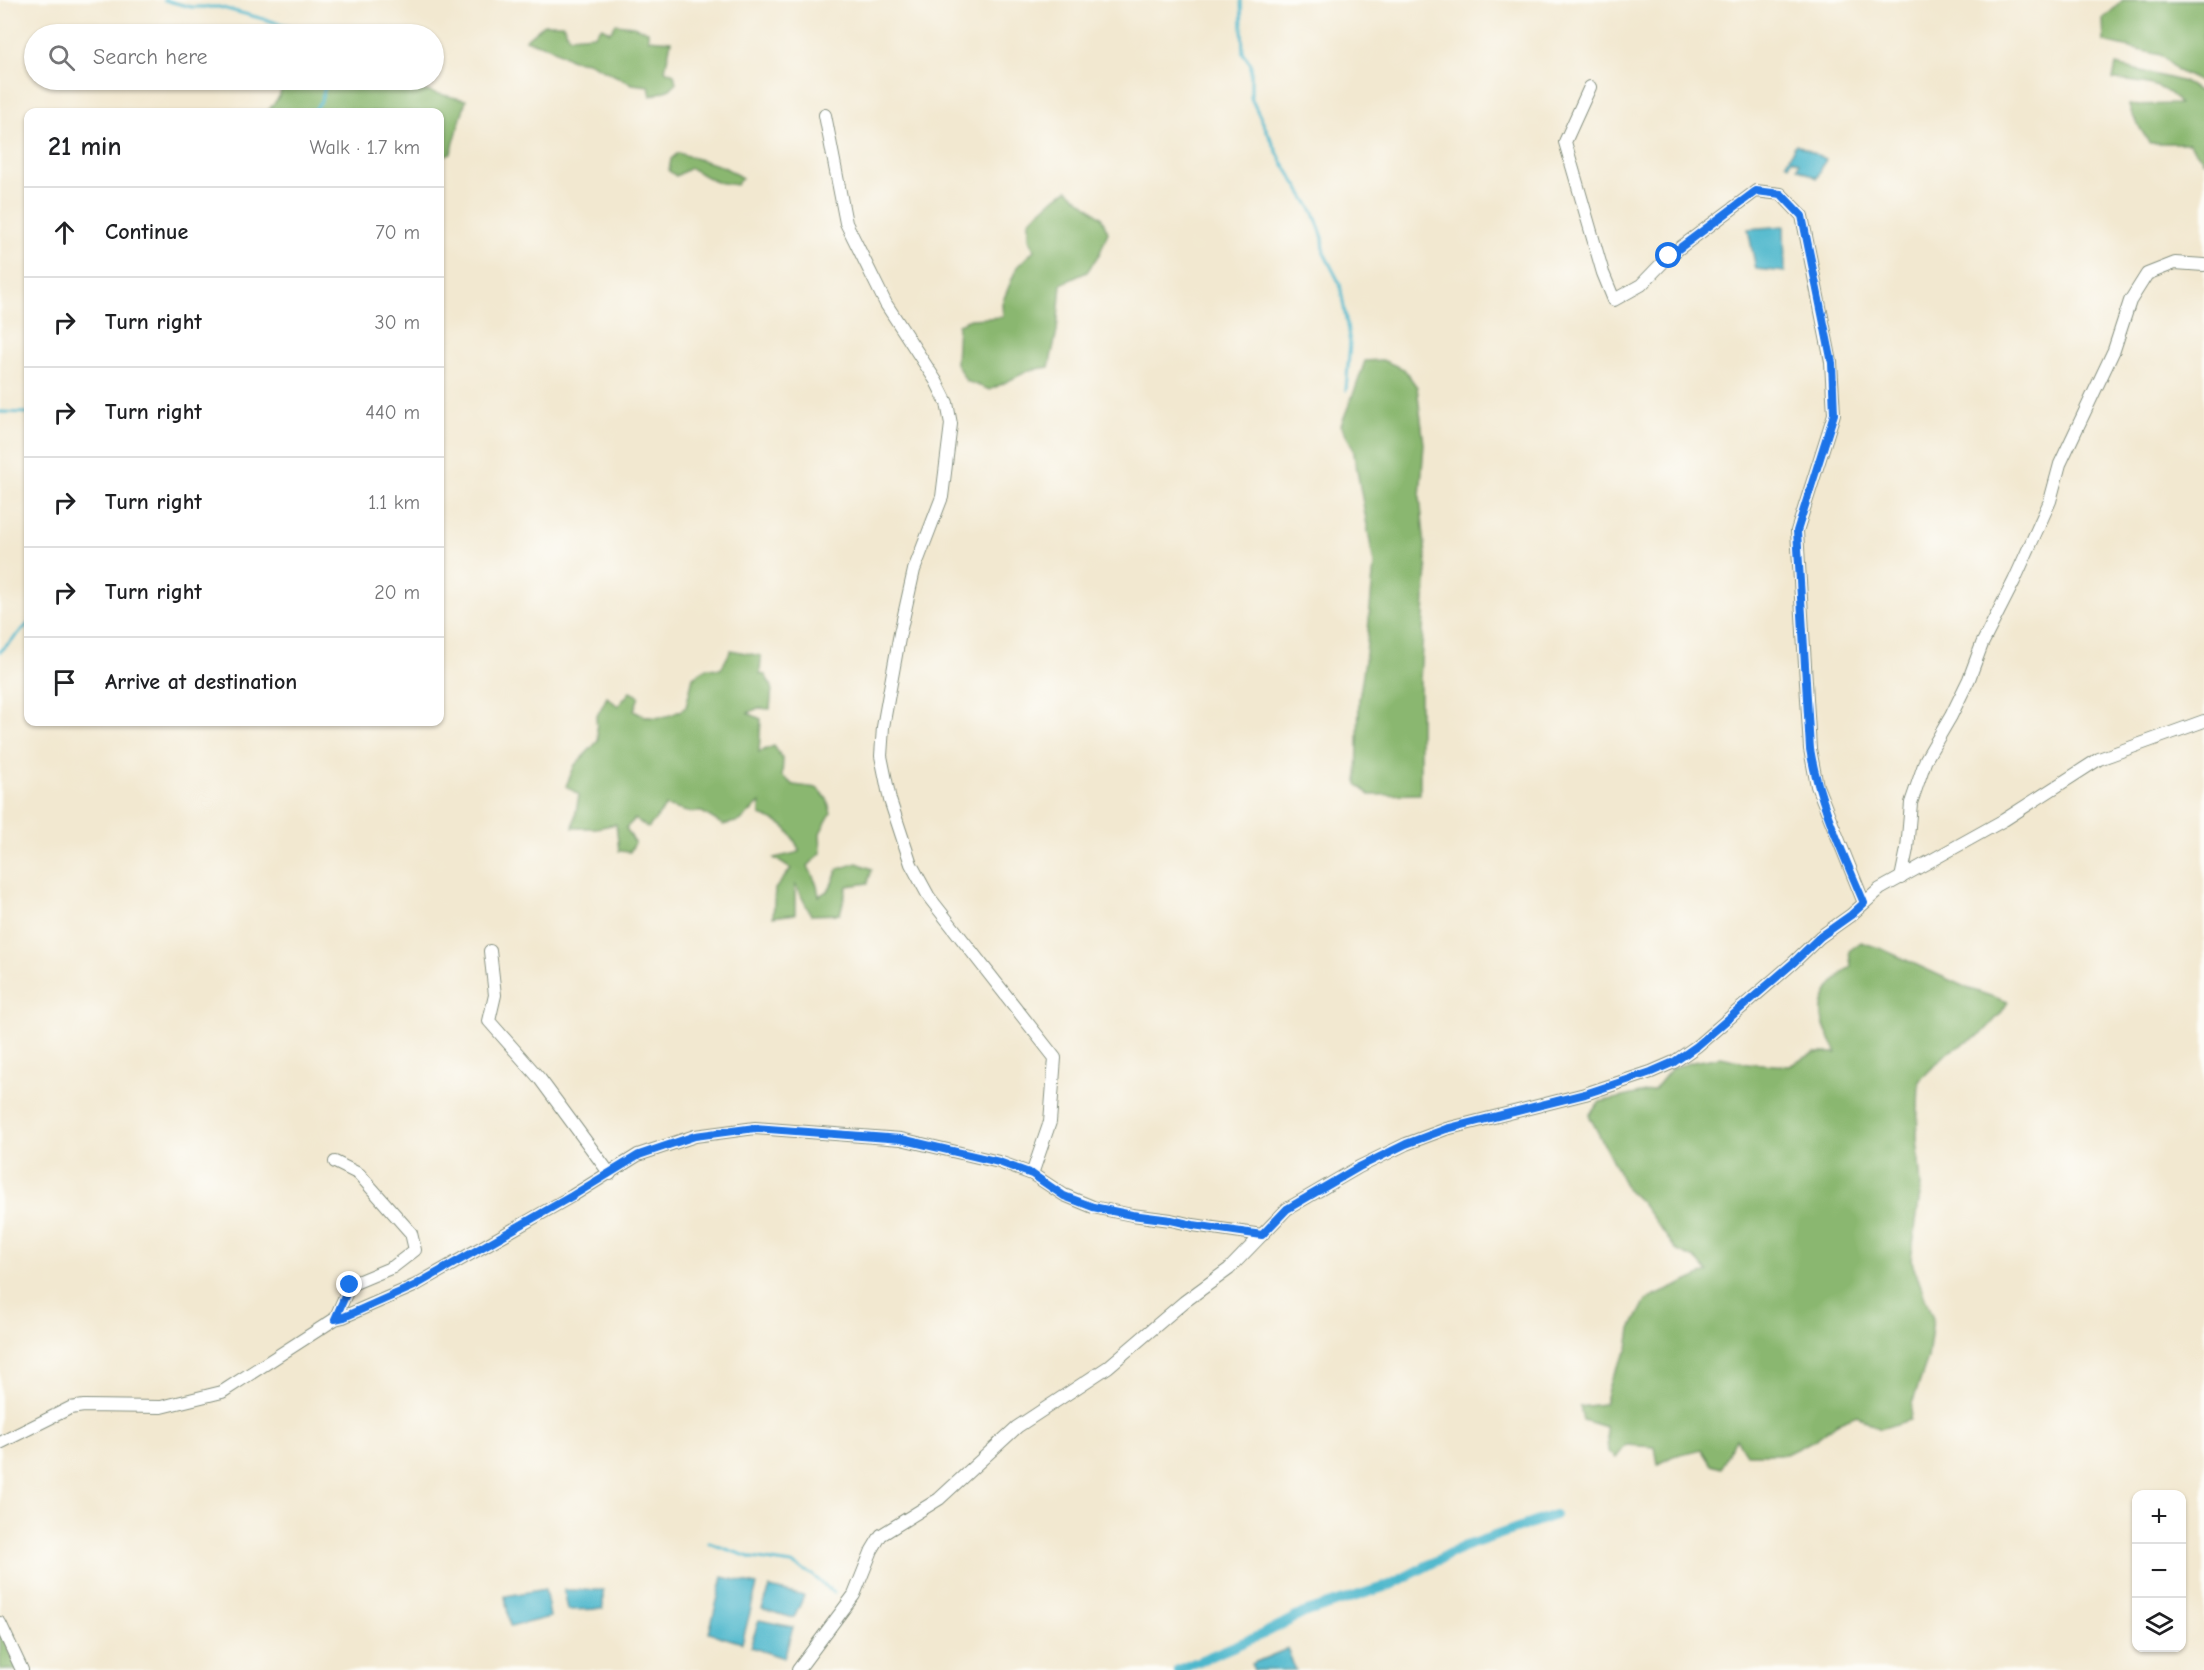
<!DOCTYPE html>
<html lang="en">
<head>
<meta charset="utf-8">
<style>
  body { margin:0; font-family:"Comic Neue",sans-serif; background:#f2f2f2; color:#202124 }
  .controls { position:absolute; right:18px; bottom:18px; display:grid; overflow:hidden; border-radius:12px; box-shadow:0 2px 4px #0004 }
  .controls button { width:54px; height:54px; display:grid; place-items:center; padding:0; border:0; border-bottom:2px solid #e0e0e0; background:#fff; color:#202124; font:30px sans-serif }
  .stop { position:absolute; width:18px; height:18px; margin:-14px; border:4px solid #1a73e8; border-radius:50%; background:#fff }
  .stop.end { background:#1a73e8; border-color:#fff; box-shadow:0 2px 6px #0008 }
  .list { margin:0; padding:0; list-style:none }
  h2 { display:flex; justify-content:space-between; align-items:center; height:78px; margin:0; padding:0 24px; font-size:26px }
  h2 small { font-size:20px; font-weight:400; color:#757577 }
  .list li { display:grid; grid-template-columns:39px 1fr auto; gap:18px; align-items:center; box-sizing:border-box; height:90px; padding:0 24px; border-top:2px solid #e0e0e0 }
  .list b { display:block; font-size:22px; white-space:nowrap }
  .list em { font-size:20px; font-style:normal; color:#757577 }
  .icon { flex:none; width:33px; height:33px; fill:none; stroke:currentColor; stroke-width:2; stroke-linecap:round; stroke-linejoin:round }
  .map { position:relative; flex:none; width:2204px; height:1670px; overflow:hidden }
  .search { position:absolute; background:#fff; box-shadow:0 2px 4px #0004; left:24px; top:24px; width:420px; height:66px; display:flex; align-items:center; gap:15px; box-sizing:border-box; padding:0 21px; border-radius:33px; color:#757577; font-size:22px }
  .panel { position:absolute; background:#fff; box-shadow:0 2px 4px #0004; left:24px; top:108px; width:420px; height:618px; border-radius:12px }
  .map>svg:first-child { display:block }
  .forest { fill:#8ab76f; stroke:#547a52; stroke-width:1.5 }
  .water { fill:#4eb7cc; stroke:#367a80; stroke-width:1.5 }
  .lines { fill:none; stroke-linecap:round; stroke-linejoin:round }
  .stream { stroke:#4eb7cc; stroke-width:3 }
  .canal { stroke:#4eb7cc; stroke-width:10 }
  .minor-casing { stroke:#889282; stroke-width:14 }
  .minor { stroke:#fff; stroke-width:12 }
  .route { stroke:#1a73e8; stroke-width:8 }
</style>
</head>
<body>
<div class="map">
<svg width="2204" height="1670" viewBox="0 0 2204 1670">
  <rect width="100%" height="100%" fill="#fdfcf7"/>
  <filter id="ink" filterUnits="userSpaceOnUse"><feTurbulence type="fractalNoise" baseFrequency=".0167" numOctaves="2"/><feDisplacementMap in="SourceGraphic" scale="12" xChannelSelector="R" yChannelSelector="G"/><feConvolveMatrix kernelMatrix="1 2 1 2 8 2 1 2 1" color-interpolation-filters="sRGB"/></filter>
  <filter id="wash" filterUnits="userSpaceOnUse"><feTurbulence type="fractalNoise" baseFrequency=".008" numOctaves="4" result="noise"/><feDisplacementMap in="SourceGraphic" scale="24" xChannelSelector="R" yChannelSelector="G"/><feGaussianBlur stdDeviation="1.35" result="paint"/><feColorMatrix in="noise" values="0 0 0 0 0 0 0 0 0 0 0 0 0 0 0 0 0 1.4 0 .05"/><feComposite in="paint" operator="in"/></filter>
  <g filter="url(#wash)">
    <rect width="100%" height="100%" fill="#f2e8d0"/>
    <g class="forest">
      <polygon points="2123,0 2204,0 2204,84 2180,72 2160,55 2104,42 2103,19"/>
      <polygon points="544,24 563,24 569,37 594,35 602,27 610,32 616,24 633,26 648,31 648,39 671,41 665,70 674,74 676,83 670,89 651,96 649,86 632,84 588,62 572,60 549,47 525,40"/>
      <path d="M2116,65L2181,81L2204,94V161L2189,143H2149C2144,134 2129,112 2129,105L2179,104C2166,83 2136,81 2113,80Z"/>
      <polygon points="285,80 376,80 466,100 451,153 440,157 440,112 267,112 279,97"/>
      <polygon points="678,153 724,167 742,178 736,185 716,182 690,168 676,176 669,171 671,159"/>
      <polygon points="1068,190 1101,217 1108,232 1100,253 1087,272 1061,284 1057,331 1049,367 1030,370 990,390 966,381 956,363 958,324 971,319 1003,317 1002,303 1017,267 1034,250 1029,238 1029,221 1056,197"/>
      <polygon points="1382,360 1404,369 1417,387 1424,444 1420,497 1427,566 1420,680 1420,794 1370,795 1357,784 1359,700 1366,654 1374,564 1353,448 1341,425 1356,387 1365,361"/>
      <path d="M731,650L761,656L760,674L765,675L772,687L770,709L758,708L748,713L761,719L759,752L774,746L783,759L782,776L794,785L817,788L827,799L831,813L820,833L821,853L808,866L817,885L819,896L829,890L838,869L857,863L872,869L868,883L847,886L840,914L811,915L795,884V914L773,917L775,889L791,869L774,858L800,852C790,829 784,823 760,815V803L740,821L723,825L702,812H687L666,806L648,828L635,819L626,828L635,843L630,852L619,851L616,824L597,828H573L579,795L566,786L575,765L598,741L596,718L607,697L618,706L630,692L639,696L634,711C651,722 670,718 686,707L693,677L707,668L721,669Z"/>
      <path d="M1861,942L1882,949L1967,988L2008,1002L2001,1013L1981,1035L1948,1052L1919,1081L1917,1137L1921,1187L1911,1259L1933,1319L1928,1358L1912,1404L1910,1420L1880,1429L1857,1415L1837,1423L1816,1439L1786,1454H1746L1736,1438L1721,1468L1711,1465L1701,1449L1673,1456L1658,1464L1655,1447L1626,1445L1616,1458L1608,1451L1606,1427L1583,1420L1580,1407L1604,1404L1611,1378L1628,1349L1631,1329L1646,1300L1708,1272L1695,1259L1677,1251L1641,1202L1627,1189L1589,1115L1600,1102L1654,1090L1672,1068L1693,1062L1721,1057L1748,1063L1789,1066L1814,1053H1837C1833,1043 1825,1033 1823,1022C1817,998 1834,980 1851,966L1849,951Z"/>
      <polygon points="0,1630 18,1670 0,1670"/>
    </g>
    <g class="water">
      <polygon points="1796,144 1826,159 1817,178 1797,168 1799,163 1792,159 1789,165 1786,163"/>
      <polygon points="1784,226 1785,272 1756,269 1748,229"/>
      <polygon points="723,1577 757,1585 742,1643 709,1633"/>
      <polygon points="770,1588 804,1596 794,1618 762,1609"/>
      <polygon points="545,1589 550,1617 510,1627 505,1596"/>
      <polygon points="564,1590 603,1590 603,1609 568,1610"/>
      <polygon points="759,1620 793,1627 784,1658 750,1647"/>
      <polygon points="1287,1649 1296,1670 1254,1670 1251,1664"/>
    </g>
    <g class="lines">
      <g class="stream">
        <polyline points="164,0 191,7 219,7 319,34"/>
        <polyline points="1241,0 1243,53 1251,64 1251,98 1281,160 1314,213 1323,238 1324,253 1340,284 1350,343 1346,390"/>
        <polyline points="313,112 321,101 327,80"/>
        <polyline points="0,412 28,413"/>
        <polyline points="0,652 28,624"/>
        <polyline points="709,1543 752,1558 792,1564 811,1574 834,1593"/>
      </g>
      <polyline class="canal" points="1178,1670 1263,1634 1304,1613 1390,1585 1463,1547 1555,1515"/>
    </g>
  </g>
  <g filter="url(#ink)">
    <g class="lines">
      <g class="minor-casing">
        <g id="minor">
          <polyline points="1590,87 1565,142 1603,273 1614,300 1641,285 1669,256 1756,191 1781,194 1802,216 1831,362 1834,414 1797,531 1810,749 1817,786 1864,903"/>
          <polyline points="825,115 846,223 886,304 936,381 947,403 951,424 942,497 914,570 900,633 883,727 881,756 890,800 911,864 929,897 1055,1058 1050,1122 1032,1174"/>
          <polyline points="1901,878 1907,849 1911,803 1926,759 1951,716 1969,679 1982,644 2014,581 2050,501 2060,464 2114,350 2130,301 2147,274 2175,263 2204,265"/>
          <polyline points="490,951 495,995 489,1021 540,1079 610,1174"/>
          <polyline points="335,1162 359,1174 411,1233 415,1250 393,1267 350,1285 335,1319"/>
          <polyline points="0,1443 70,1408 84,1406 161,1407 222,1392 335,1319 343,1317 414,1286 572,1196 638,1155 695,1136 755,1128 901,1139 999,1162 1032,1174 1064,1195 1093,1207 1132,1215 1171,1220 1193,1225 1262,1235"/>
          <polyline points="0,1623 22,1670"/>
          <polyline points="798,1670 854,1595 872,1550 881,1535 939,1499 1017,1427 1108,1367 1184,1302 1229,1269 1287,1209 1359,1167 1406,1144 1446,1129 1585,1094 1651,1072 1674,1062 1697,1046 1793,963 1820,937 1851,915 1880,889 2004,820 2099,759 2204,721"/>
        </g>
      </g>
      <use href="#minor" class="minor"/>
    </g>
  </g>
  <g class="lines" filter="url(#ink)">
    <path class="route" d="M350,1285L335,1319L344,1317L414,1286L572,1196L639,1155L695,1136L755,1128L901,1139L999,1162L1032,1174L1064,1196L1093,1207L1132,1215L1171,1220L1193,1225L1262,1235L1287,1209L1359,1167L1406,1144L1446,1129L1585,1094L1651,1072L1674,1062L1697,1046L1793,963L1820,937L1851,915L1864,903C1843,853 1819,803 1810,749L1797,531L1834,414L1832,363L1802,216L1781,194L1756,191L1669,256"/>
  </g>
</svg>
<div class="controls">
<button>+</button>
<button>−</button>
<button><svg class="icon" aria-label="layers" viewBox="0 0 24 24"><path d="M12 4l9 5-9 5-9-5zM3 14l9 5 9-5"/></svg></button>
</div>
<div class="stop" style="left:1669px;top:256px"></div>
<div class="stop end" style="left:350px;top:1285px"></div>
<div class="search"><svg class="icon" aria-label="search" viewBox="0 0 24 24"><circle cx="10" cy="10" r="6"/><path d="M15 15l6 6"/></svg>Search here</div>
<section class="panel">
<h2>21 min<small>Walk · 1.7 km</small></h2>
<ul class="list">
<li><svg class="icon" aria-label="ahead" viewBox="0 0 24 24"><path d="M12 20V5M6 11l6-6 6 6"/></svg><div><b>Continue</b></div><em>70 m</em></li>
<li><svg class="icon" aria-label="right" viewBox="0 0 24 24"><path d="M7 20v-9h11M14 6l5 5-5 5"/></svg><div><b>Turn right</b></div><em>30 m</em></li>
<li><svg class="icon" aria-label="right" viewBox="0 0 24 24"><path d="M7 20v-9h11M14 6l5 5-5 5"/></svg><div><b>Turn right</b></div><em>440 m</em></li>
<li><svg class="icon" aria-label="right" viewBox="0 0 24 24"><path d="M7 20v-9h11M14 6l5 5-5 5"/></svg><div><b>Turn right</b></div><em>1.1 km</em></li>
<li><svg class="icon" aria-label="right" viewBox="0 0 24 24"><path d="M7 20v-9h11M14 6l5 5-5 5"/></svg><div><b>Turn right</b></div><em>20 m</em></li>
<li><svg class="icon" aria-label="arrive" viewBox="0 0 24 24"><path d="M6 21V4h12l-3 4 3 4H6"/></svg><div><b>Arrive at destination</b></div></li>
</ul>
</section>
</div>
</body>
</html>
